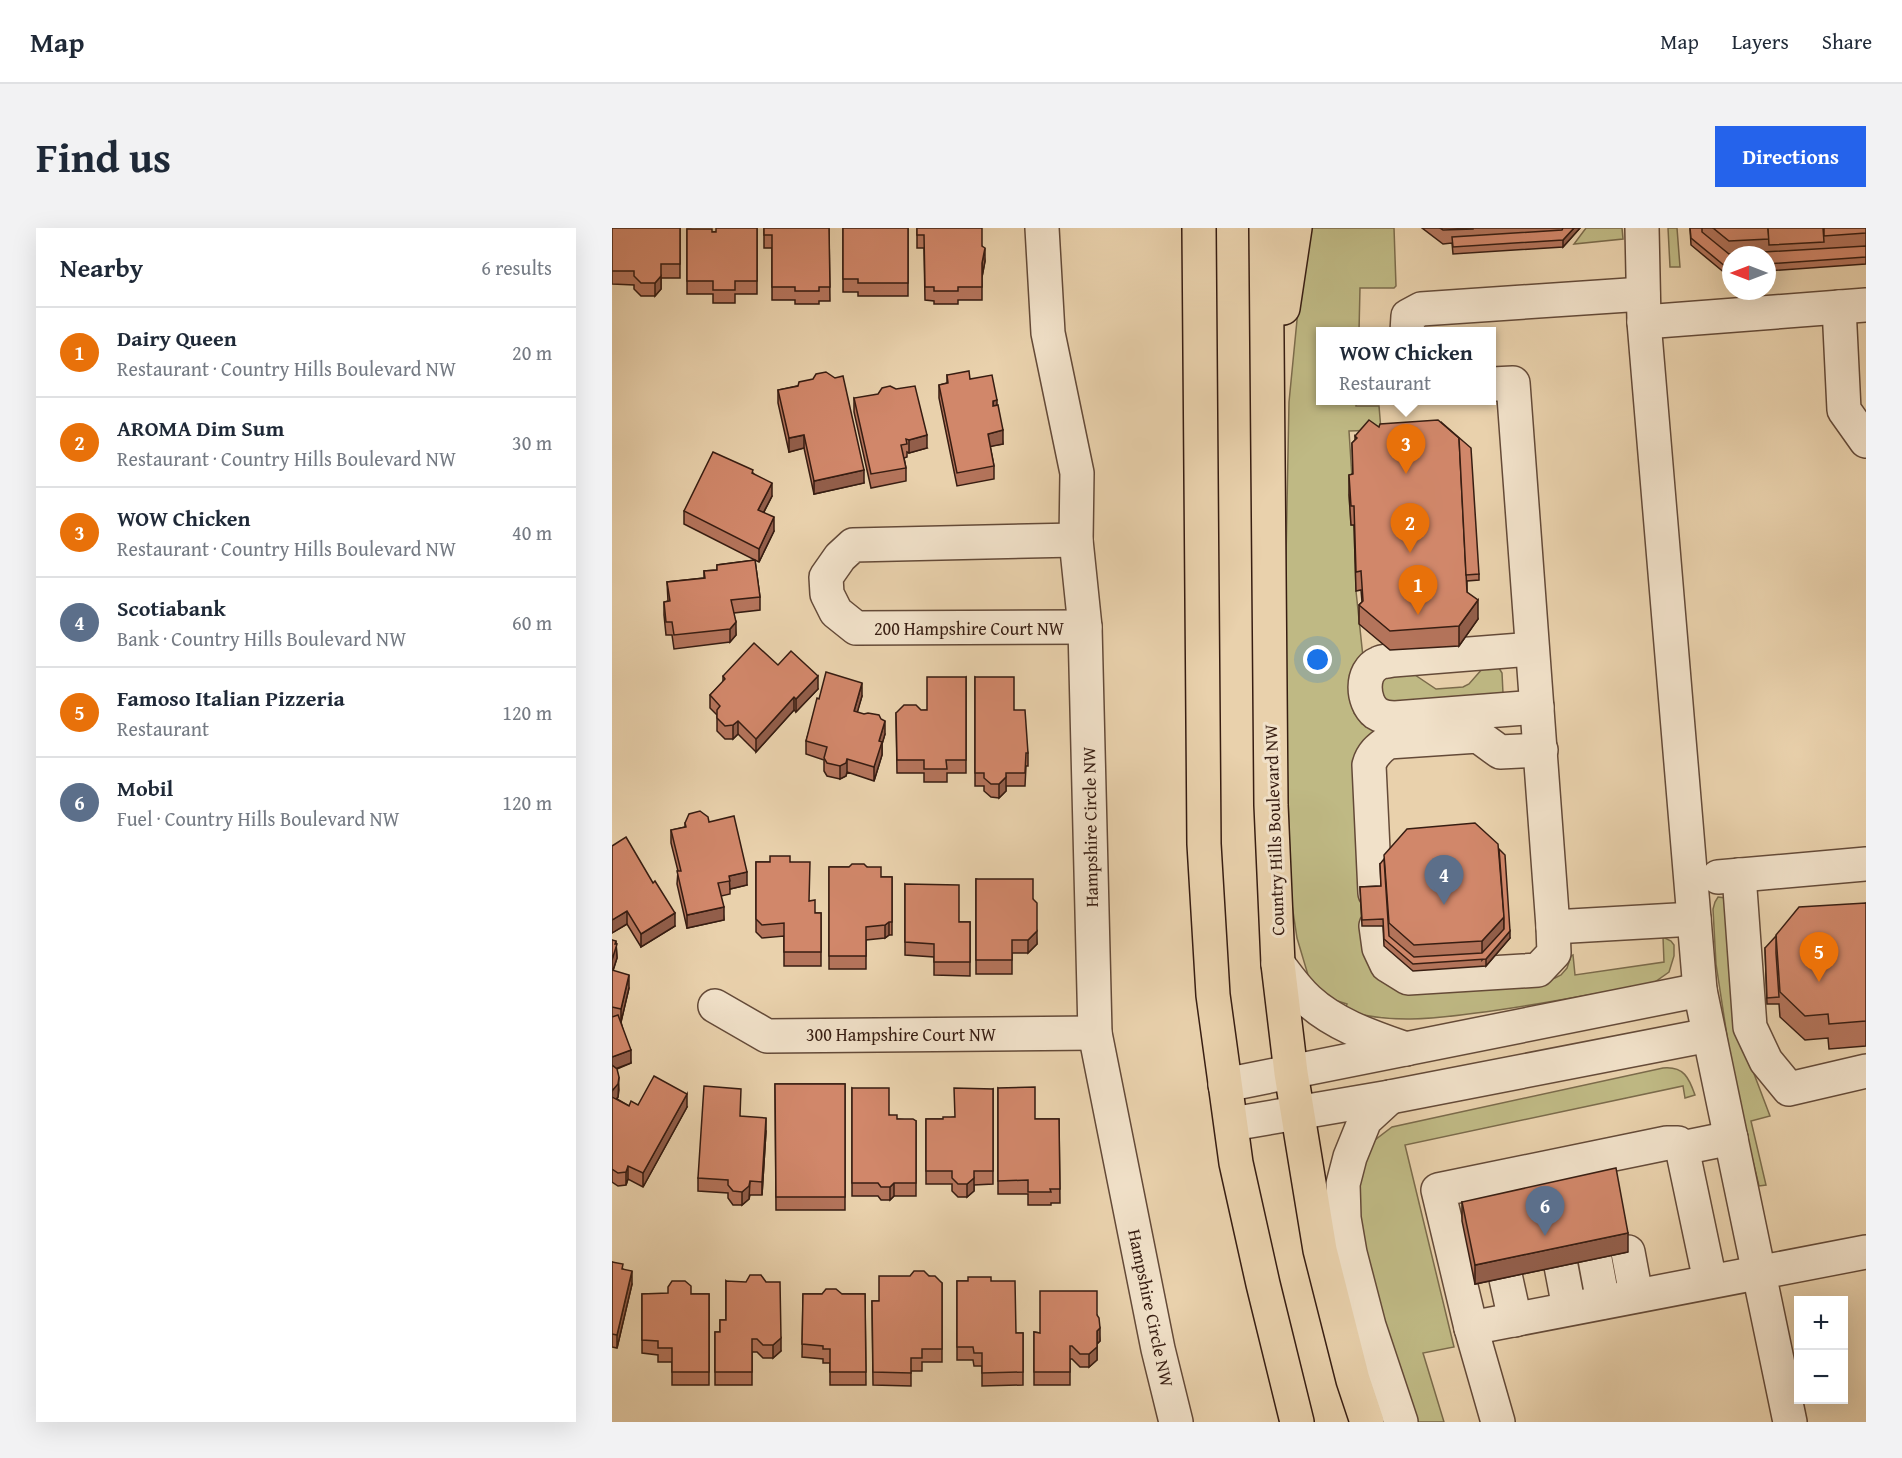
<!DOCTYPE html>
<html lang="en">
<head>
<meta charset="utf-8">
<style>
  body { margin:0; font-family:"Gentium Book Plus",serif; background:#f2f2f3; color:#1f2937 }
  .controls { position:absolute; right:18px; bottom:18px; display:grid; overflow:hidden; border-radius:0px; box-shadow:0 6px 24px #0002 }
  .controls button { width:54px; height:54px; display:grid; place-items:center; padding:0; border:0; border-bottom:2px solid #e0e1e3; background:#fff; color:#1f2937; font:30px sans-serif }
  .compass { position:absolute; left:1110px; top:18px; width:54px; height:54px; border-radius:50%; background:#fff; box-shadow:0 6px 24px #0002; rotate:270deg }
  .you { position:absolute; left:706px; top:432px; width:21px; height:21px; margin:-15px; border:4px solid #fff; border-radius:50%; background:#1a73e8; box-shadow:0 0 0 9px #1a73e833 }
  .badge { display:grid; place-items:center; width:39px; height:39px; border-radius:50%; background:#2563eb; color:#fff; font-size:20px; font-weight:700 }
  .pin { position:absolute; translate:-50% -50px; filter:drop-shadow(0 2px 3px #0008) }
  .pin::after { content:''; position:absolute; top:32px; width:21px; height:18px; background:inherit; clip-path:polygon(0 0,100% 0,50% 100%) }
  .popup { position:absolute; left:704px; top:99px; width:180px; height:78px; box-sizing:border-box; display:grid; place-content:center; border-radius:0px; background:#fff; filter:drop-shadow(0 2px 4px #0005); font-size:20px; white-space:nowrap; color:#747a83 }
  .popup b { font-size:22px; color:#1f2937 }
  .popup::after { content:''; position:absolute; left:50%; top:100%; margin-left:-12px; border:12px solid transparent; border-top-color:#fff }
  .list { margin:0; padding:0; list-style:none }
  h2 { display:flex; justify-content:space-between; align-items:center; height:78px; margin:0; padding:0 24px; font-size:26px }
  h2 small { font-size:20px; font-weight:400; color:#747a83 }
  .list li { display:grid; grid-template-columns:39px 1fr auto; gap:18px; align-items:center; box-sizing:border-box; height:90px; padding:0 24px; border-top:2px solid #e0e1e3 }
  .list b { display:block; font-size:22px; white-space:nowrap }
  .list p { margin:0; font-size:20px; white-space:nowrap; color:#747a83 }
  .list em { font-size:20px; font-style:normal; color:#747a83 }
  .map { position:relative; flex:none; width:1254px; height:1194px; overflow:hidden; border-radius:0px }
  header { display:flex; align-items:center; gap:36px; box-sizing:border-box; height:84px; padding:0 30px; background:#fff; border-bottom:2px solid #e0e1e3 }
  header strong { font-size:28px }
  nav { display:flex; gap:33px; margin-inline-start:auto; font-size:21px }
  .intro { display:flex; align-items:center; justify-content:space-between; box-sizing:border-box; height:144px; padding:0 36px }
  h1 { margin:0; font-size:42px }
  .button { padding:15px 27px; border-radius:0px; background:#2563eb; color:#fff; font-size:21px; font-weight:700 }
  main { display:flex; gap:36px; padding:0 36px }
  aside { flex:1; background:#fff; border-radius:0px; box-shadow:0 6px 24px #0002 }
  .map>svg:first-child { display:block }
  .green { fill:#bfb984; stroke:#7b6b4b; stroke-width:1.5 }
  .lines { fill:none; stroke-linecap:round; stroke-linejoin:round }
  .minor-casing { stroke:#644a38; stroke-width:36 }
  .major-casing { stroke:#371d12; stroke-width:36 }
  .minor { stroke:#f1e1c9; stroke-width:33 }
  .major { stroke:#e9d1ac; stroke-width:33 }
  .wall { fill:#b4745b; stroke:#371d12; stroke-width:1.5 }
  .shaded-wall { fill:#925e4a; stroke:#371d12; stroke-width:1.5 }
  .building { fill:#d1876a; stroke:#371d12; stroke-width:1.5 }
  .labels { text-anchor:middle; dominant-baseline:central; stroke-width:6; stroke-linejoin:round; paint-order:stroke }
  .street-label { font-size:18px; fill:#371d12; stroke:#f1e1c9 }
</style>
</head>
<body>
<header>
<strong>Map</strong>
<nav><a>Map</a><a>Layers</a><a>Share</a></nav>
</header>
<div class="intro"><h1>Find us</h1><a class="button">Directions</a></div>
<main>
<aside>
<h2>Nearby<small>6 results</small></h2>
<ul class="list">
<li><span class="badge" style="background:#e8710a">1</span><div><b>Dairy Queen</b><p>Restaurant · Country Hills Boulevard NW</p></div><em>20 m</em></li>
<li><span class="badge" style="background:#e8710a">2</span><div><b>AROMA Dim Sum</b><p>Restaurant · Country Hills Boulevard NW</p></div><em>30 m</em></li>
<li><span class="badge" style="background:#e8710a">3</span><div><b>WOW Chicken</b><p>Restaurant · Country Hills Boulevard NW</p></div><em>40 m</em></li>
<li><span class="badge" style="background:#5c6f8a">4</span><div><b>Scotiabank</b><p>Bank · Country Hills Boulevard NW</p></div><em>60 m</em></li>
<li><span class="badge" style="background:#e8710a">5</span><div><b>Famoso Italian Pizzeria</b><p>Restaurant</p></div><em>120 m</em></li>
<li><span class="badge" style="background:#5c6f8a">6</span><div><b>Mobil</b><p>Fuel · Country Hills Boulevard NW</p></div><em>120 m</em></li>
</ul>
</aside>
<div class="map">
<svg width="1254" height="1194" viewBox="0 0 1254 1194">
  <rect width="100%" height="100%" fill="#e9d1ac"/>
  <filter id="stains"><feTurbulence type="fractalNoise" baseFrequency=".00333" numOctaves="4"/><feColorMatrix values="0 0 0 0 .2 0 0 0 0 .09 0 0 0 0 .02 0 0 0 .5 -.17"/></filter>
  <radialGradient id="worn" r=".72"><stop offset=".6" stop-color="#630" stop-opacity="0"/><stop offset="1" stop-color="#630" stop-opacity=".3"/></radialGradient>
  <g class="green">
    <path d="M694,0H782L784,58L782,60H748L747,103L708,104V172L744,173V178H767L769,202L737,203L741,265L737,267L739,297H742L744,363L751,429L739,451L737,467L742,485L750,496L765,503L761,740L912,753L943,750L949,747L955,740L959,728L961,727L963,747L1052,734L1051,709L1059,713L1062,717V728L1057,744L1040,756C981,765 923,778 864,785C821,791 775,796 733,782L735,776L710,768L696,747L685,710L679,670L672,433L677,174Z"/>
    <polygon points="974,0 1010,0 1011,11 962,16"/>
    <polygon points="1056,0 1065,0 1068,39 1058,39"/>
    <polygon points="871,440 887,440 890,445 891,465 774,483 765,450 797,443 824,461 851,459 857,456"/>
    <polygon points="1106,669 1114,670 1136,830 1158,888 1139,893 1154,957 1147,958 1123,860 1104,736 1101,681 1103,674"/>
    <path d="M1051,840C1072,838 1077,850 1083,867L1073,870L1071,858L793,917L842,1119L811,1125L832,1194H798L752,1041L745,950L759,915L780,899Z"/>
  </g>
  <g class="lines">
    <g class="minor-casing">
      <g id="minor">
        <polyline points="430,0 436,105 465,245 464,312 473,399 483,805 546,1121 564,1194"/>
        <polyline points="1030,0 1032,94 1088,762 1178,1194"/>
        <polyline points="1227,79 1232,182 1254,213"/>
        <polyline points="1032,94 1254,77"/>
        <polyline points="795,104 796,88 809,81 1031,66"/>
        <polyline points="880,156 901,155 941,699 1082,691"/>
        <polyline points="464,312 241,317 228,329 214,349 215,366 224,384 244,400 473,399"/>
        <path d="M920,421L781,432C777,433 771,433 767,435C748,443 750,474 764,485C770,489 776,490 783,490L925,479"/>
        <polyline points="1127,647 1138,799 1154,833 1177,861 1254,843"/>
        <polyline points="1106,649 1254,636"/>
        <path d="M763,665L757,537C760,526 767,520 776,514L866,508L888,524L929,522"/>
        <polyline points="764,698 767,720 775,737 796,750 926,742 942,725 941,699"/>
        <path d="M666,736C675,748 684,761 696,772C723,797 760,809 794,821"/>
        <polyline points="103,778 155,808 483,805"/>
        <polyline points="613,857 1088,762"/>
        <polyline points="778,869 753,892 738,929 731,956 732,990 738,1025 757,1098 789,1194"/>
        <polyline points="620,896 778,869 1097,807"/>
        <polyline points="1070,920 1098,1053"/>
        <polyline points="1016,1024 1024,1067"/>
        <polyline points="983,1031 991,1074"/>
        <polyline points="949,1038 957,1080"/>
        <polyline points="894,1051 903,1092"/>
        <polyline points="859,1100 1254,1024"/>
        <polyline points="886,1194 859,1100 826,962 1055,915 1066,915 1070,920 1119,910"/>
      </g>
    </g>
    <g class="major-casing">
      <g id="major">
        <polyline points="587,0 592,616 601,767 624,935 651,1056 685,1194"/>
        <polyline points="654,0 659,577 666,736 679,845 708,1022 741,1152 755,1194"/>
        <polyline points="671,80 683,0"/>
      </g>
    </g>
    <use href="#minor" class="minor"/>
    <use href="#major" class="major"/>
  </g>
  <g class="wall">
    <polygon points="0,0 68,0 68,50 49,50 49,61 43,68 29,68 22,61 22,57 0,56"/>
    <polygon points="145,0 145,66 123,66 123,75 101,75 101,66 75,66 75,1 100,4"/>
    <polygon points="152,0 217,0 218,73 207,73 207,76 183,76 183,72 160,72 160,20 152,20"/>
    <polygon points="231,0 296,0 296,68 246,68 246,64 231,64"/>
    <polygon points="305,0 370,18 373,33 370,49 370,72 346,72 346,76 322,76 322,73 313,72 312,20 305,20"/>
    <polygon points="810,0 968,0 951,19 841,26 840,15 831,16"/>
    <polygon points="1078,0 1254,0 1254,36 1155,43 1155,27 1119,27 1119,45 1114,46 1079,17"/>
    <polygon points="335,147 358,151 385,178 391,216 378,218 382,238 382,251 345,258 327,170 327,157 335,155"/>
    <polygon points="223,150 252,255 202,266 192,220 177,224 166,175 166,162"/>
    <polygon points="242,170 315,220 297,225 295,224 295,229 292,230 294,240 294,253 259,260 242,184"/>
    <polygon points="743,208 867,346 867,352 855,353 855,364 866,391 847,418 778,422 747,396 747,377 750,374 749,362 744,363 742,297 739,297 737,266 737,247 741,246 740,215 743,212"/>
    <polygon points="141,245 160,268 152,284 162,303 147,334 143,332 148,369 148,382 122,385 124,407 118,414 62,421 60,407 54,407 52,387 52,374 56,373 55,354 92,350 92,343 105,342 105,337 143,332 72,296 72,283"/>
    <polygon points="166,437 206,461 184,484 182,482 144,524 126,506 121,511 113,511 105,503 105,487 98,480 98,467 111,454 111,448"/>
    <polygon points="354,449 354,545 335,545 335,554 312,554 312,545 285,545 284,485 315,482"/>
    <polygon points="363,449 402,482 416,525 416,538 414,538 413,558 394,558 394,563 387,570 379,569 372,563 372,558 363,558"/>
    <polygon points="250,468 245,484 273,506 270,516 270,527 262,553 235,544 234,548 228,551 215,548 212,543 212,532 194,526 194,513 207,471"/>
    <polygon points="97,594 135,657 118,661 118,666 109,668 112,692 75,700 65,656 66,643 59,615 59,602 73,599 73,595"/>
    <polygon points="0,618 63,698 29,719 15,696 0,705"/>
    <polygon points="144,634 178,634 203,685 209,685 209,738 172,738 172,708 150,710 144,704"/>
    <polygon points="768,636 898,710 874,738 801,743 772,718 771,698 750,698 748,659 769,658"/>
    <polygon points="217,639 255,639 269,649 280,649 280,707 277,707 273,710 254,712 254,741 217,741"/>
    <polygon points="364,651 421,671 425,716 416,725 400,725 400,746 364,746"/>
    <polygon points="293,656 347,694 358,694 358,748 322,747 322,729 293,727"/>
    <polygon points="1254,675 1254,818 1217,821 1216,810 1193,812 1168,789 1167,776 1155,776 1153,720"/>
    <polygon points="0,712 4,716 5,730 1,743 17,760 9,794 19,835 5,841 7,862 6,869 5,871 17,878 26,877 75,879 31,959 16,951 14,957 6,958 0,954"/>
    <polygon points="163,856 233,856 233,982 164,982"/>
    <polygon points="240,860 277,887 285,891 304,893 304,968 282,968 278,972 269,972 266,968 240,968"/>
    <polygon points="386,860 423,891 447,891 448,975 439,975 439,977 416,977 416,966 386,966"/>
    <polygon points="381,861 381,956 362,957 362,963 355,969 346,969 340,963 340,956 314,956 314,891 331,891 343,889"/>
    <polygon points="128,888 154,903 150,967 138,967 137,971 130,977 121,977 116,970 116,965 86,963 86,950"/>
    <polygon points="850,974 1016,1024 863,1056 850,993"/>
    <polygon points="0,1034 11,1041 20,1056 5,1120 0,1119"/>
    <polygon points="317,1048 330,1055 330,1134 310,1134 310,1143 299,1143 299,1158 261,1157 260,1073 267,1073"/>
    <polygon points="114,1053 169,1123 161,1130 151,1130 145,1124 140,1124 140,1157 103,1157 103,1104 108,1104 108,1092 114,1092"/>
    <polygon points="345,1053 379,1053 404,1105 411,1105 411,1157 370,1158 370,1138 362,1138 361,1132 345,1132"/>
    <polygon points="30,1066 97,1066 97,1157 60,1157 60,1134 46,1134 46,1127 30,1125"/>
    <polygon points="191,1066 253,1066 254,1157 218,1157 218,1135 211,1135 211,1131 190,1129"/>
    <polygon points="485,1087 488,1113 485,1116 485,1132 477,1139 468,1139 460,1131 458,1131 458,1157 422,1157 422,1104 428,1105"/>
  </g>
  <g class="shaded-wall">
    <polygon points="962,0 968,0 951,19 951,12"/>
    <polygon points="373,20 373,33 370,49 370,35"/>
    <polygon points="49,48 49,61 43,68 43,55"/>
    <polygon points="385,172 385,185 381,186 381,173"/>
    <polygon points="391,202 391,216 376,219 376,206"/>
    <polygon points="192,207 192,220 177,224 177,210"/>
    <polygon points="315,207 315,220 297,225 297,212"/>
    <polygon points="252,242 252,255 202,266 202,253"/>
    <polygon points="160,255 160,268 146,295 146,282"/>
    <polygon points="162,289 162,303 147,334 147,321"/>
    <polygon points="866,372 866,391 847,418 847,398"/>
    <polygon points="124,394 124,407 118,414 118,401"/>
    <polygon points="206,448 206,461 184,484 184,471"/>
    <polygon points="250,455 250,468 242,496 242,483"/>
    <polygon points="182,469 182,482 144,524 144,511"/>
    <polygon points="126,493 126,506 121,511 121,497"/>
    <polygon points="273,493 273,506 270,516 270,527 262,553 262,539 267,513"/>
    <polygon points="235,531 235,544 234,548 228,551 228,538"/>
    <polygon points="394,549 394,563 387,570 387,556"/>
    <polygon points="135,644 135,657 118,661 117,648"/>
    <polygon points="112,679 112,692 75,700 75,687"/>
    <polygon points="15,683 15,696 0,705 0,692"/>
    <polygon points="63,685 63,698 29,719 29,706"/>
    <polygon points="892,689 892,708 870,732 870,713"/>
    <polygon points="277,694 277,707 273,710 273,697"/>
    <polygon points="425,703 425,716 416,725 416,712"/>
    <polygon points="898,703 898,710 874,738 874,731"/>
    <polygon points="4,713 5,730 0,745 0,732"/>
    <polygon points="17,747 17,760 9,794 9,781"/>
    <polygon points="19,822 19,835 0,842 0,829"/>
    <polygon points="7,849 6,869 0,876 0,863"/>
    <polygon points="75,866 75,879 31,959 31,945"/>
    <polygon points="154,890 154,903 150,967 150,954"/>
    <polygon points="16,938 16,951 14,957 14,944"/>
    <polygon points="362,950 362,963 355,969 355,956"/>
    <polygon points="138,953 137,971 130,977 130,964"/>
    <polygon points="282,955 282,968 278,972 278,959"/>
    <polygon points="1016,1005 1016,1024 863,1056 863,1037"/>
    <polygon points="20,1043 20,1056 5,1120 5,1107"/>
    <polygon points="488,1100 488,1113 485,1116 485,1103"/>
    <polygon points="169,1110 169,1123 161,1130 161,1117"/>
    <polygon points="485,1119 485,1132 477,1139 477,1126"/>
  </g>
  <g class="building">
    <polygon points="0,0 68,0 68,36 49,36 49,48 43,55 29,55 22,48 22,43 0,43"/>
    <polygon points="104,0 145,0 145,53 123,53 123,62 101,62 101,53 75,53 75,1 100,1 100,4 104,4"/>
    <polygon points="152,0 217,0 218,59 207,59 207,63 183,63 183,59 160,59 160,7 152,7"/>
    <polygon points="231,0 296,0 296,55 246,55 246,51 231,51"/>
    <polygon points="305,0 370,0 370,18 373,20 370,35 370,59 346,59 346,63 322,63 322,59 313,59 312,7 305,7"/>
    <polygon points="828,0 861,0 861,1 831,2"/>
    <polygon points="951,0 962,0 951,12 841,19 840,9 950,2"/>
    <polygon points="1078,0 1090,0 1090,4 1117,26 1254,18 1254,29 1155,36 1155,27 1119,27 1119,39 1114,39 1079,10"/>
    <polygon points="1101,0 1156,0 1157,11 1117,13"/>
    <polygon points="1156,0 1211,0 1212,14 1157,17"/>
    <polygon points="1212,0 1254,0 1254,5 1212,8"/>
    <polygon points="357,143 358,151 380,147 385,172 381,173 381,178 386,177 391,202 376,206 382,238 345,245 327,157 336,155 335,147"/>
    <polygon points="214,144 223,150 231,148 252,242 202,253 192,207 177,210 166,162 186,158 187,154 201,151 204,146"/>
    <polygon points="278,158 284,161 303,158 315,207 297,212 294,211 295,216 289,217 294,240 259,246 242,170 266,166 270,160"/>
    <polygon points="757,192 767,199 768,196 826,192 847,210 855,364 866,372 847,398 778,403 747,377 751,373 749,343 744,344 742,278 739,278 737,247 741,246 740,215 745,210 743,208"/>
    <polygon points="829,194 859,220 867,346 854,347 847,210"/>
    <polygon points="101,224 141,242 140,245 160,255 146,282 162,289 147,321 72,283"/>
    <polygon points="143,332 148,369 119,372 124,394 118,401 62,407 60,394 54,394 52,374 58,373 55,354 93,350 92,343 105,342 105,337"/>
    <polygon points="142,415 166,437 179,423 206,448 184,471 182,469 144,511 126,493 121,497 113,498 105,490 105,482 108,478 98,467 113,451 111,448"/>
    <polygon points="214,444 250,455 242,483 252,486 256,485 267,487 269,491 273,493 267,513 270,514 262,539 235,531 234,535 228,538 215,535 212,530 215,519 194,513 205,470 207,471"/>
    <polygon points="315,449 354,449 354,532 334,532 335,541 312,541 312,532 285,532 284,485 292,477 304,477 309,482 315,482"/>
    <polygon points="363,449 402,449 402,482 413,482 416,525 414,525 413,545 394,545 394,549 387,556 379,556 372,550 372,545 363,545"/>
    <polygon points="88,583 96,589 97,594 122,588 135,644 117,648 118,653 106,655 112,679 75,687 65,643 69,643 59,602 74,599 73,595 77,586"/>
    <polygon points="863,595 886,616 892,689 870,713 802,717 777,695 772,627 795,601"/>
    <polygon points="14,609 41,655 43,653 63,685 29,706 15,683 0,692 0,618"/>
    <polygon points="887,621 893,627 898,703 874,731 801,736 772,711 771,691 750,692 748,659 769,658 768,636 772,631 777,708 802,729 870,725 892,701 892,689"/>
    <polygon points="158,628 178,628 178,634 198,634 197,673 203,672 203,685 209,685 209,724 172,724 172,695 150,697 144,691 144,634 158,634"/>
    <polygon points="240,636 252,636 255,639 269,639 269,649 280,649 280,694 277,694 273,697 254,699 254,728 217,728 217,639 237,639"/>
    <polygon points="364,651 421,651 421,671 425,675 425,703 416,712 400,712 400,732 364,732"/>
    <polygon points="293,656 347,657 347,694 358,694 358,734 322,734 322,716 293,714"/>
    <polygon points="1254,675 1254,793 1217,796 1216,786 1193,788 1168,764 1164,707 1187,679"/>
    <polygon points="1164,708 1164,725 1167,769 1155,770 1153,720"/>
    <polygon points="0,712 4,713 3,716 5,716 0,732"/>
    <polygon points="0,742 17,747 9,781 0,779"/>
    <polygon points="6,787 19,822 0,829 0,789"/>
    <polygon points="0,837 5,841 7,849 6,856 0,863"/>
    <polygon points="42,848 75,866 31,945 16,938 14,944 6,945 0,941 0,869 17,878 19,873 26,877"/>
    <polygon points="163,856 233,856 233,969 164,969"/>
    <polygon points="92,858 129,861 128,888 154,890 150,954 138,953 137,958 130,964 121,963 116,957 116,952 86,950"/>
    <polygon points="423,859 423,891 447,891 448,961 438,961 439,964 416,964 416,952 386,953 386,860"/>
    <polygon points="240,860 277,860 277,887 285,887 285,891 301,891 304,893 304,955 282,955 278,959 269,959 266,955 240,955"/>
    <polygon points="342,860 381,861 381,943 362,943 362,950 355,956 346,956 340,950 340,943 314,943 314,891 331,891 331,889 343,889"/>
    <polygon points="1004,940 1016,1005 863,1037 850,974"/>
    <polygon points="0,1034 11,1036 10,1041 20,1043 5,1107 0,1106"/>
    <polygon points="302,1043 312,1043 317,1048 323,1048 330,1055 330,1121 310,1121 310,1130 299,1130 299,1145 261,1144 260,1073 267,1073 267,1048 298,1048"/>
    <polygon points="138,1047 149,1047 154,1054 168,1054 169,1110 161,1117 151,1117 145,1111 140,1111 140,1144 103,1144 103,1104 108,1104 108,1092 114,1092 114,1053 134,1054"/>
    <polygon points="356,1049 379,1049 379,1053 403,1053 404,1105 411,1105 411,1144 370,1145 370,1125 362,1125 361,1119 345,1119 345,1053 356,1053"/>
    <polygon points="60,1053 73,1053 79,1058 79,1066 97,1066 97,1144 60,1144 60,1120 46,1120 46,1113 30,1112 30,1066 56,1065 56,1059"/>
    <polygon points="214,1061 224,1061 230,1066 253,1066 254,1144 218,1144 218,1121 211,1121 211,1118 190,1116 191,1066 210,1066"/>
    <polygon points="428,1063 485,1063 485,1087 487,1090 488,1100 485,1103 485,1119 477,1126 468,1126 460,1118 458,1118 458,1144 422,1144 422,1104 428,1105"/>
  </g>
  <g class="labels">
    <g class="street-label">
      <text x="357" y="400">200 Hampshire Court NW</text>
      <text transform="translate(478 599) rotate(-91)">Hampshire Circle NW</text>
      <text transform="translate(662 602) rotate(-92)">Country Hills Boulevard NW</text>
      <text x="289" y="806">300 Hampshire Court NW</text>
      <text transform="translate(539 1080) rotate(78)">Hampshire Circle NW</text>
    </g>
  </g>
  <rect width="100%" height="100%" filter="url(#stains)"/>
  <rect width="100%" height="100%" fill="url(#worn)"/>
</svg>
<div class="controls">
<button>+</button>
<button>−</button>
</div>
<svg class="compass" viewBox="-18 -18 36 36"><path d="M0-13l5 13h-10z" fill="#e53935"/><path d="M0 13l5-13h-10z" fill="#747a83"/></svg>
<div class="you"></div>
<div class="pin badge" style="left:806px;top:387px;background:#e8710a">1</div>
<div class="pin badge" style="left:798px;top:325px;background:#e8710a">2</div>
<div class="pin badge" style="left:794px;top:246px;background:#e8710a">3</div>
<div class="popup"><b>WOW Chicken</b>Restaurant</div>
<div class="pin badge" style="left:832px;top:677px;background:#5c6f8a">4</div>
<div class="pin badge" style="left:1207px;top:754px;background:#e8710a">5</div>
<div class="pin badge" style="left:933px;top:1008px;background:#5c6f8a">6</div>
</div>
</main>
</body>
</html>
